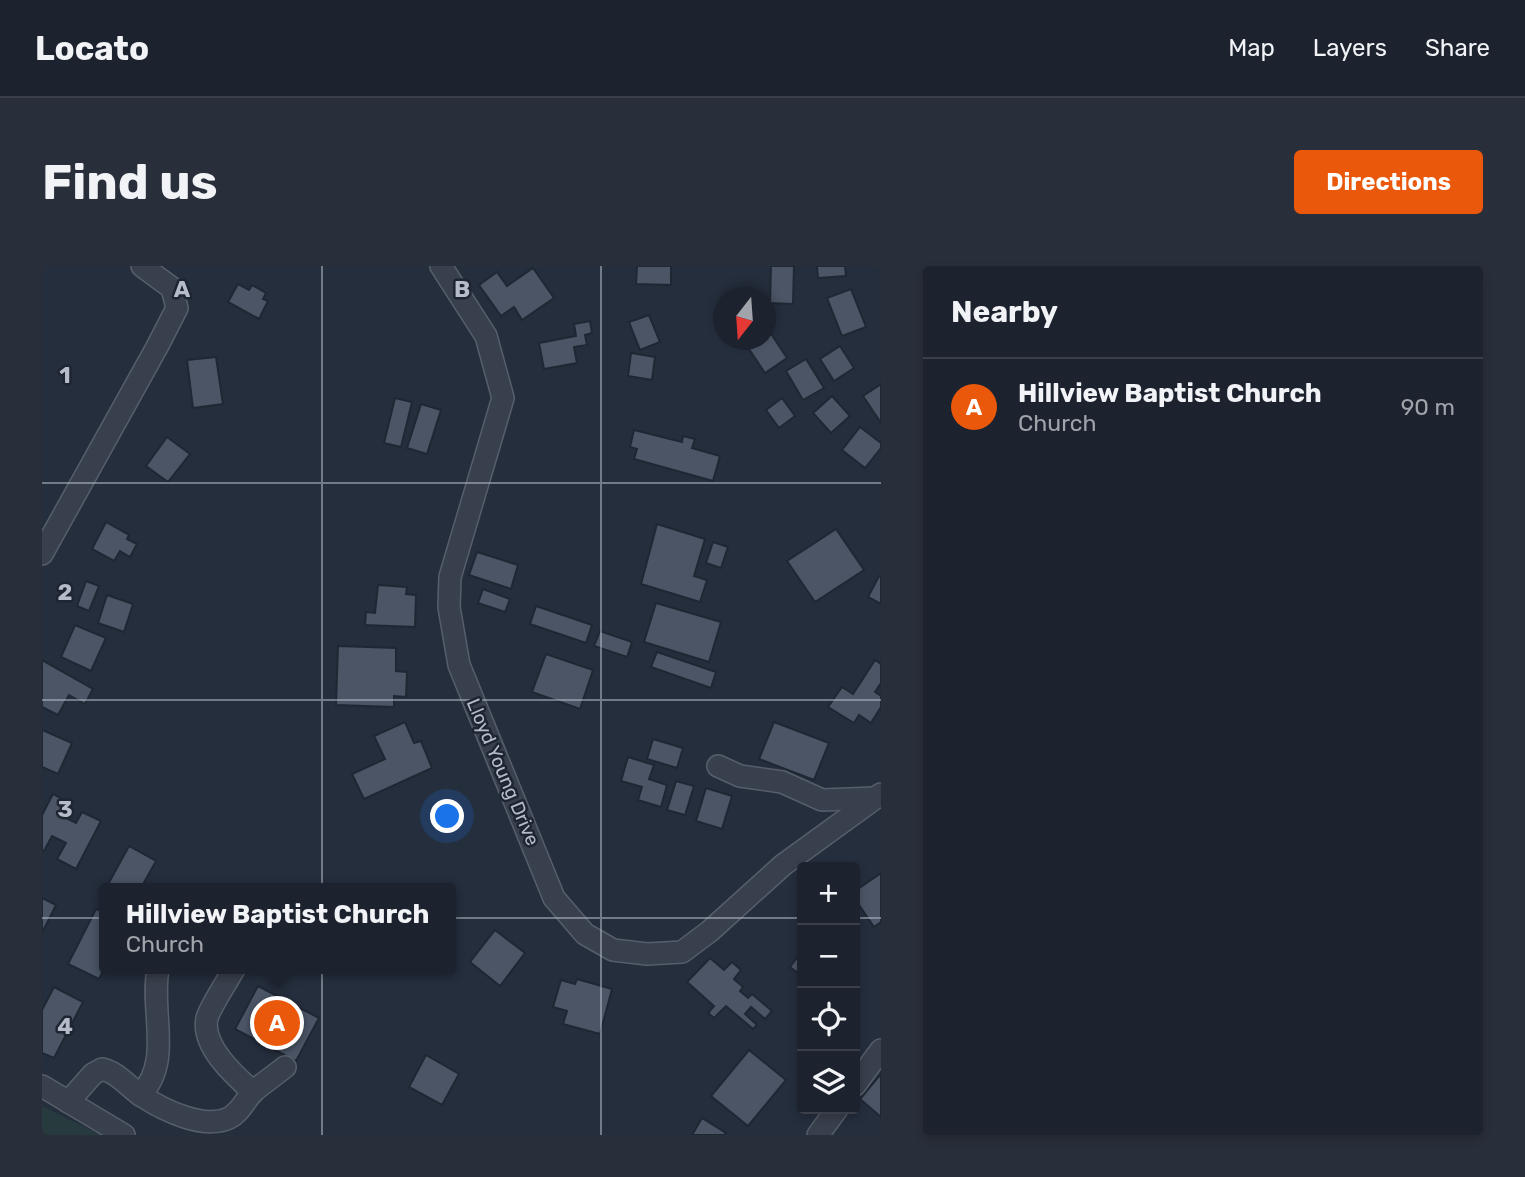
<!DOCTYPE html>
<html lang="en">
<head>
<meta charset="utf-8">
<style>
  body { margin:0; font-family:Rubik,sans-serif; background:#292f3a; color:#f1f3f6 }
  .controls { position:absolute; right:21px; bottom:21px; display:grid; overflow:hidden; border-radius:7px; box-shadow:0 4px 10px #0003 }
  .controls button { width:63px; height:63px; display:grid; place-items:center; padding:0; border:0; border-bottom:2px solid #3a3f4a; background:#1c222e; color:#f1f3f6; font:35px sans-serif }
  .compass { position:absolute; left:671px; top:21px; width:63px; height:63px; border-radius:50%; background:#1c222e; box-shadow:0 4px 10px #0003; rotate:197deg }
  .you { position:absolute; left:406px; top:551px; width:24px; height:24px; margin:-18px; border:5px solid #fff; border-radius:50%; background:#1a73e8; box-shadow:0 0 0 10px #1a73e833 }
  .badge { display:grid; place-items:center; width:46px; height:46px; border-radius:50%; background:#ea580c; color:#fff; font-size:23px; font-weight:700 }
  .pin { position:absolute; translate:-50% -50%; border:4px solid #fff; box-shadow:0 2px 7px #0006 }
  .popup { position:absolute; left:57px; top:617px; width:357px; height:91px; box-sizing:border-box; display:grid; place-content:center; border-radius:7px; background:#1c222e; filter:drop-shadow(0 2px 5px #0005); font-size:23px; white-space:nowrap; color:#a0a4aa }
  .popup b { font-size:26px; color:#f1f3f6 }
  .popup::after { content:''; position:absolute; left:50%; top:100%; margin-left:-14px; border:14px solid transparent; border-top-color:#1c222e }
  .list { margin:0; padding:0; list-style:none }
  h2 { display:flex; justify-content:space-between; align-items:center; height:91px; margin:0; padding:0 28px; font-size:30px }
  h2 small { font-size:23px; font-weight:400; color:#a0a4aa }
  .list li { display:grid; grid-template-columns:46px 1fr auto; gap:21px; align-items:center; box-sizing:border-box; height:98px; padding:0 28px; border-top:2px solid #3a3f4a }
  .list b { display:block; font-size:26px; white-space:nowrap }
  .list p { margin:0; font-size:23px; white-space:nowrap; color:#a0a4aa }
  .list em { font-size:23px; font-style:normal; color:#a0a4aa }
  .icon { flex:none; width:38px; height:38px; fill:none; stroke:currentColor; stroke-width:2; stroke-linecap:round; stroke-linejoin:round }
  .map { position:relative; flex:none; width:839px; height:869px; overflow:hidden; border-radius:7px }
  header { display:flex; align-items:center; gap:42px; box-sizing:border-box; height:98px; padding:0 35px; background:#1c222e; border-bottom:2px solid #3a3f4a }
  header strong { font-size:33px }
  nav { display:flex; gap:38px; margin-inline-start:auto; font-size:24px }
  .intro { display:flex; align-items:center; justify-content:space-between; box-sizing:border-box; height:168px; padding:0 42px }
  h1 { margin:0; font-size:49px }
  .button { padding:18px 32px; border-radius:7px; background:#ea580c; color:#fff; font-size:24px; font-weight:700 }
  main { display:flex; gap:42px; padding:0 42px }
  aside { flex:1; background:#1c222e; border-radius:7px; box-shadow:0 4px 10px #0003 }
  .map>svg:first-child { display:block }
  .green { fill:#273a3e }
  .building { fill:#4b5566; stroke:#202734; stroke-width:2 }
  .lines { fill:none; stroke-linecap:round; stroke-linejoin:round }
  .minor-casing { stroke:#575e6b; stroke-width:24 }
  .minor { stroke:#39404d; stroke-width:21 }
  .grid { fill:none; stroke:#b5bbc8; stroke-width:2; stroke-opacity:0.55 }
  .labels { text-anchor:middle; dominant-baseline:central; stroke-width:5; stroke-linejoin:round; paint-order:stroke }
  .street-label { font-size:19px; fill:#b5bbc8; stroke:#1e2532 }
  .grid-label { font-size:23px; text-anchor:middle; font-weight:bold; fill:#b5bbc8; stroke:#1e2532; stroke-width:5; stroke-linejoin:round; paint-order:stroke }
</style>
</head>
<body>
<header>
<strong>Locato</strong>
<nav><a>Map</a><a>Layers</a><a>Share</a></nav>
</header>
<div class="intro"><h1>Find us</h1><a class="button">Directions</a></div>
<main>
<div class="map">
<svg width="839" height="869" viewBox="0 0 839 869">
  <rect width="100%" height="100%" fill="#252e3d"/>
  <polygon class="green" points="0,840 59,869 0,869"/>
  <g class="building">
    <polygon points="595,0 629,0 629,19 594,18"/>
    <polygon points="729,0 752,0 751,38 728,37"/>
    <polygon points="775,0 803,0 804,10 776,12"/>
    <polygon points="491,2 512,32 480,54 472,41 459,50 437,19 455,6 465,20"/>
    <polygon points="196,18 207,24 210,19 224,27 221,33 226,35 217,53 186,36"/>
    <polygon points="809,23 824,61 800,70 785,32"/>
    <polygon points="607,49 618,76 598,84 587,56"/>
    <polygon points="548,55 550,67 543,69 545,79 532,81 535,97 502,103 497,77 534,70 532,58"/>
    <polygon points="724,60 745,92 723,107 701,74 724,74"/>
    <polygon points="798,80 812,102 792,115 778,93"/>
    <polygon points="589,87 613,91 610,114 586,110"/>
    <polygon points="174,91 181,138 151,142 145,94"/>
    <polygon points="764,93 782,122 761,134 744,105"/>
    <polygon points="839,118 839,157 821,130"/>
    <polygon points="790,130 808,150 789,167 771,147"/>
    <polygon points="353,132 370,136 359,181 342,177"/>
    <polygon points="740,132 753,150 737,162 724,144"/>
    <polygon points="379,138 399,144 385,188 365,182"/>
    <polygon points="818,161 839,177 839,182 823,202 800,184"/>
    <polygon points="592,164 640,176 641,170 653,173 650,182 678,190 671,215 592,193 595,183 588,181"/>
    <polygon points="125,171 148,188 126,216 104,200"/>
    <polygon points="64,256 87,269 85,273 95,278 88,291 78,285 72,295 50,283"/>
    <polygon points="615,258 663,273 652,310 665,314 658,336 599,318"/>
    <polygon points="794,263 822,304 773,336 745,295"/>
    <polygon points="671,276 686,281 679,302 664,297"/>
    <polygon points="435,286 476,299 469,323 427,309"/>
    <polygon points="837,310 839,311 839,338 826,331"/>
    <polygon points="44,315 57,320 47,345 35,340"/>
    <polygon points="336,319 365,321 364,328 374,329 373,361 323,359 324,346 333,347"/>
    <polygon points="441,323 468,333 463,346 436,337"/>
    <polygon points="65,329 91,338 82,366 56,357"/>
    <polygon points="614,337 679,356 667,396 602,376"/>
    <polygon points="494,340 550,359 544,377 488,358"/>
    <polygon points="33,359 64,372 49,405 19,391"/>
    <polygon points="558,365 590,376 585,391 552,380"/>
    <polygon points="296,380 354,382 354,405 365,406 364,431 352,430 352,441 294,439"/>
    <polygon points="615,386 674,406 669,422 609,401"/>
    <polygon points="504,388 551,404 538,443 490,426"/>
    <polygon points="0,394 51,423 43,438 27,429 16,449 0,441"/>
    <polygon points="833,394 839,398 839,417 833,426 839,430 839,441 829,457 817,449 812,457 786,441 800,421 811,428"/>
    <polygon points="363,456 372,477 379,475 390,502 322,533 310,508 343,493 332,470"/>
    <polygon points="732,456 787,477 772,514 717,493"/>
    <polygon points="0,464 30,477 16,508 0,501"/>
    <polygon points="611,473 641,482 635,502 605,493"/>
    <polygon points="586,491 612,499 607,513 625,519 619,541 596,534 600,521 579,515"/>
    <polygon points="634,515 652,520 643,549 625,544"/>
    <polygon points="664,522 690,530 680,563 654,555"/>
    <polygon points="11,528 27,537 20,550 34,557 40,546 59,555 34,603 15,593 24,577 10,570 2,585 0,584 0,549"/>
    <polygon points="87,580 114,595 99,622 64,622"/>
    <polygon points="839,607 839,656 832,661 813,633 813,625"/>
    <polygon points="0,632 14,639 0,667"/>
    <polygon points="54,643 62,646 62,703 57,713 26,698"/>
    <polygon points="453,664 483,687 458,720 428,696"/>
    <polygon points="760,685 760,710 748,701"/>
    <polygon points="668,692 682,704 690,696 699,704 692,713 701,721 698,725 706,732 710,728 730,745 723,753 709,741 703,748 715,759 711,763 684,740 672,752 666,747 672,740 645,716"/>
    <polygon points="535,713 570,723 558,768 521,758 525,745 511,741 519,714 533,718"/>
    <polygon points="216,720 277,752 254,795 193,763"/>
    <polygon points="12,721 41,736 12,792 0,787 0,744"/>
    <polygon points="707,784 744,814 706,860 669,830"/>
    <polygon points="384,789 417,808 400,839 367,821"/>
    <polygon points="839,808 839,851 818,833"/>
    <polygon points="660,852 684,867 682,869 650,869"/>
  </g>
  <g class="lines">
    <g class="minor-casing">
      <g id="minor">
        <polyline points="399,0 444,70 461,132 408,311 407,341 417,399 512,632 543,668 571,684 605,688 640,686 668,665 741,599 839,528"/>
        <polyline points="0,288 115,81 135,42 130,22 100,0"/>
        <polyline points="676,500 698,510 740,516 780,534 833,532"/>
        <path d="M192,703C186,714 168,741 165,752C159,780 193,810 211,826"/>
        <polyline points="813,819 839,784"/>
        <polyline points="0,820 82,869"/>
        <path d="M98,829C131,796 108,746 116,703"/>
        <path d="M26,836L51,808L60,803C77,807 86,821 100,830C121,844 162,864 187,852C199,846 203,833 213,824C223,816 233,809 243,801"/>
        <polyline points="776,869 795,843"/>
      </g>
    </g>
    <use href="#minor" class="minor"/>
  </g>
  <path class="grid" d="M280,0V869M559,0V869M0,217H839M0,434H839M0,652H760M813,652H839"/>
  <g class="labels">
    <g class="street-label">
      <text transform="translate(461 506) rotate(67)">Lloyd Young Drive</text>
    </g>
  </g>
  <g class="grid-label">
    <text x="140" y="31">A</text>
    <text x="420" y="31">B</text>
    <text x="23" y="117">1</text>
    <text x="23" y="334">2</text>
    <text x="23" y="551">3</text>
    <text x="23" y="768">4</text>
  </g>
</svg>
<div class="controls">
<button>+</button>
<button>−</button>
<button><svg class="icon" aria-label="locate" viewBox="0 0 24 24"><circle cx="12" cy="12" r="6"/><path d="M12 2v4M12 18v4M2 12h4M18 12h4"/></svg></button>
<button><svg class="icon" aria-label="layers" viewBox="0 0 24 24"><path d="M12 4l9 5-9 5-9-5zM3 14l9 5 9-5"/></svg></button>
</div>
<svg class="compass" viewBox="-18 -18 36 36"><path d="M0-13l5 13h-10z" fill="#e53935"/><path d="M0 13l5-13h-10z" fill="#a0a4aa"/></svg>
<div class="you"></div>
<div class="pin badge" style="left:235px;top:757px">A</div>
<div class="popup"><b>Hillview Baptist Church</b>Church</div>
</div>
<aside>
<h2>Nearby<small></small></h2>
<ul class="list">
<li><span class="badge">A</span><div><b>Hillview Baptist Church</b><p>Church</p></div><em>90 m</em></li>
</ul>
</aside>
</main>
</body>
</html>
